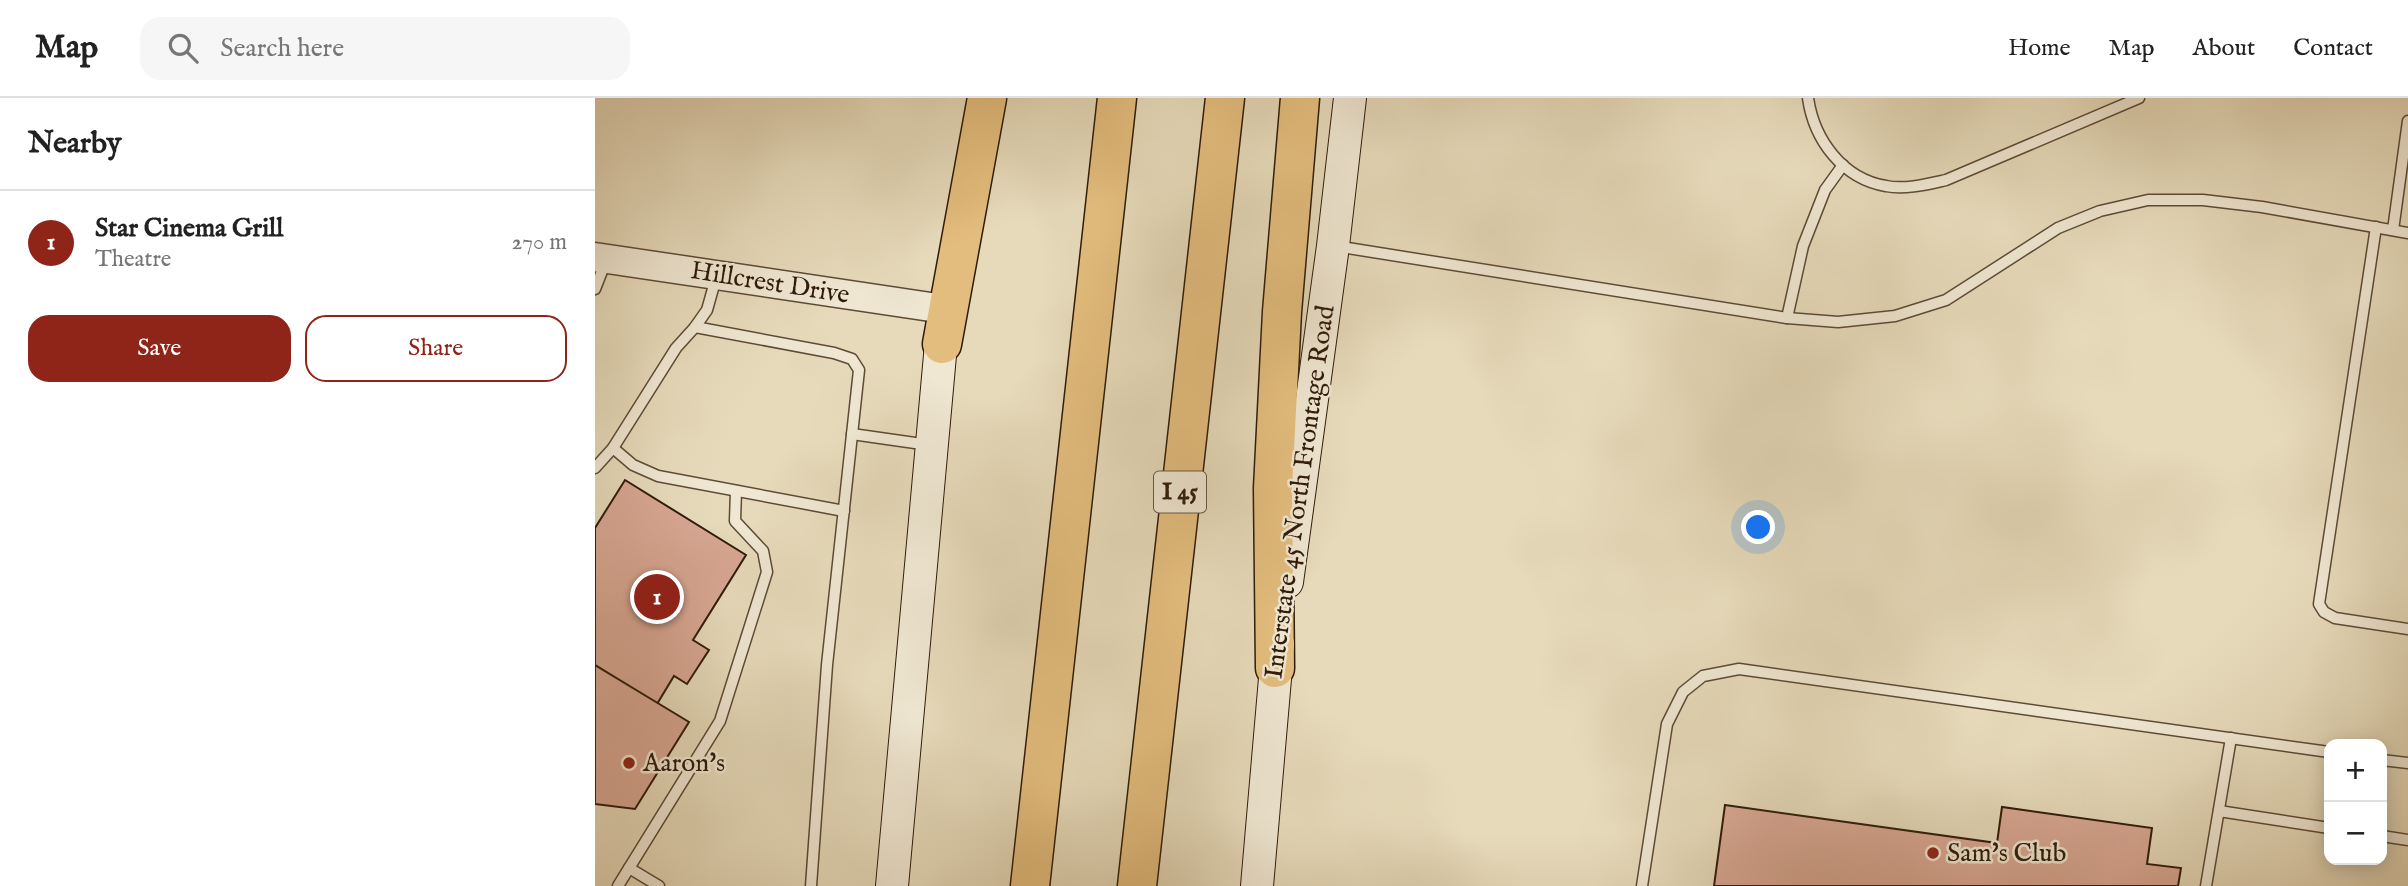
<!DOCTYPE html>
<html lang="en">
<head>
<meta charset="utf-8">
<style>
  body { margin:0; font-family:"IM FELL English",serif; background:#f6f6f6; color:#222 }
  .controls { position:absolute; right:21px; bottom:21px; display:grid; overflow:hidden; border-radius:14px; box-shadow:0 4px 18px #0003 }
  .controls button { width:63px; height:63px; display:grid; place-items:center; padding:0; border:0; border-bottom:2px solid #e0e0e0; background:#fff; color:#222; font:35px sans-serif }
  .you { position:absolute; left:1164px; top:430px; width:24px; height:24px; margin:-18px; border:5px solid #fff; border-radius:50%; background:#1a73e8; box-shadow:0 0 0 10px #1a73e833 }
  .badge { display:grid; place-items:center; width:46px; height:46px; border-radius:50%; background:#8f2418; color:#fff; font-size:23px; font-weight:700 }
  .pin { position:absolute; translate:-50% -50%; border:4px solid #fff; box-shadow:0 2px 7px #0006 }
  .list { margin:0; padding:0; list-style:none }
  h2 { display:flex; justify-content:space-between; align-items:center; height:91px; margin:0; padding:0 28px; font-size:30px }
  h2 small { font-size:23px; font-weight:400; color:#767676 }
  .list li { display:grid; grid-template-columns:46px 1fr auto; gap:21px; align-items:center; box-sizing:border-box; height:105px; padding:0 28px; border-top:2px solid #e0e0e0 }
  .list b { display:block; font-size:26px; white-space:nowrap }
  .list p { margin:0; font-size:23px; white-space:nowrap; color:#767676 }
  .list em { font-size:23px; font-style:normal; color:#767676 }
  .actions { display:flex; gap:14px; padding:21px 28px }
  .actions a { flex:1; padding:16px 0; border:2px solid #8f2418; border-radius:21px; text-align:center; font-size:24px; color:#8f2418 }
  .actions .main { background:#8f2418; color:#fff }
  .icon { flex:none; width:38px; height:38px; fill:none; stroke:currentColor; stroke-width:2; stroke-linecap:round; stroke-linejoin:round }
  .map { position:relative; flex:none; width:1813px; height:788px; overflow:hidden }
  header { display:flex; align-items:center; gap:42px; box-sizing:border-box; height:98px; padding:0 35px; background:#fff; border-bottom:2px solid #e0e0e0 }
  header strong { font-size:33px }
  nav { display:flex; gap:38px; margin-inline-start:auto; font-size:24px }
  .search { width:490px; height:63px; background:#f6f6f6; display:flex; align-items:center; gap:18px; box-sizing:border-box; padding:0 24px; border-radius:21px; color:#767676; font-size:26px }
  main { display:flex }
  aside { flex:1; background:#fff }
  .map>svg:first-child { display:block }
  .building { fill:#d8a793; stroke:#2f1b0a; stroke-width:2 }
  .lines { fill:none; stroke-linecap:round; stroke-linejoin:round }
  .service-casing { stroke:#5d4b36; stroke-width:13 }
  .tertiary-casing { stroke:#5d4b36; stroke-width:31 }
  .secondary-casing { stroke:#2f1b0a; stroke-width:34 }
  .motorway-casing { stroke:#2f1b0a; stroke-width:41 }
  .service { stroke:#efe7d2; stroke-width:10 }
  .tertiary { stroke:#efe7d2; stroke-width:28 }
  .secondary { stroke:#efe7d2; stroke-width:32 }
  .motorway { stroke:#e3bd7d; stroke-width:38 }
  .poi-dot { fill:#8f2418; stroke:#efe7d2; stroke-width:2.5 }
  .labels { text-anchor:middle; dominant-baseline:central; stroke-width:5; stroke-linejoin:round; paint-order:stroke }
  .shield { fill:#efe7d2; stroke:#695846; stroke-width:2 }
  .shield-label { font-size:24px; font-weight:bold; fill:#2f1b0a }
  .street-label { font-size:26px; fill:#2f1b0a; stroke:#efe7d2 }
  .poi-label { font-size:26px; fill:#2f1b0a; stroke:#efe7d2; text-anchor:start }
</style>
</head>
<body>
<header>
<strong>Map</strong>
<div class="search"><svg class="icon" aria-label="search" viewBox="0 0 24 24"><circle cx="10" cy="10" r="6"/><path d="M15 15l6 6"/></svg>Search here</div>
<nav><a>Home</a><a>Map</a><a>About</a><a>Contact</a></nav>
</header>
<main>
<aside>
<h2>Nearby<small></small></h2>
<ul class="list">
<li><span class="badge">1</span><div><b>Star Cinema Grill</b><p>Theatre</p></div><em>270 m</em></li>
</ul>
<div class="actions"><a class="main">Save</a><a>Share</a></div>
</aside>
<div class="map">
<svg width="1813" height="788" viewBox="0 0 1813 788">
  <rect width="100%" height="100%" fill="#e6daba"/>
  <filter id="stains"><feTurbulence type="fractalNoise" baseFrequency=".00286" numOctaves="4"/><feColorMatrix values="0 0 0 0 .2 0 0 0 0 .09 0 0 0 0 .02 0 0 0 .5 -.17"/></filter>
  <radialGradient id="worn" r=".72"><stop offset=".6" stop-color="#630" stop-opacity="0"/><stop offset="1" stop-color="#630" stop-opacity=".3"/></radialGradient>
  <g class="building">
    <polygon points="30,382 151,457 98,542 114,552 92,586 79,578 62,606 0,567 0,430"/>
    <polygon points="0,567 94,624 40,711 0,706"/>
    <polygon points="1130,707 1402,745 1407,709 1557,730 1552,766 1586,770 1583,788 1119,788"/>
  </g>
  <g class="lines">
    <g class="service-casing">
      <g id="service">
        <path d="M1213,0C1219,42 1248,81 1291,88C1310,92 1333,86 1351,82L1544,0"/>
        <polyline points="1781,129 1724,506 1729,514 1740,520 1813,531"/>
        <polyline points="1798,132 1813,23"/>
        <polyline points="740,148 1192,220 1243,224 1300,218 1351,202 1463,130 1505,113 1553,102 1608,102 1667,109 1813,135"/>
        <polyline points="0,191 11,163"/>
        <polyline points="1192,220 1208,148 1230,92 1248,67"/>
        <polyline points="100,229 239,255 257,261 264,272 232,567 216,788"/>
        <polyline points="257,336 334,347"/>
        <polyline points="18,350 38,367 63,378 249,413"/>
        <polyline points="0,370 18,350 81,250 100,229 112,212 121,180"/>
        <polyline points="1787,662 1813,665"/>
        <polyline points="1624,713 1734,730"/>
        <polyline points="1787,738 1813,742"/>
        <polyline points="34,770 64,788"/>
        <polyline points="23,788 125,623 172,474 168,453 140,423 141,393"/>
        <polyline points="1047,788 1072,626 1088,594 1108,578 1144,571 1734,654"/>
        <polyline points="1611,788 1636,640"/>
      </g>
    </g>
    <g class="tertiary-casing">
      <polyline id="tertiary" points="0,159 349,211"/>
    </g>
    <g class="secondary-casing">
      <g id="secondary">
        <polyline points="692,484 738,148 755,0"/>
        <polyline points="297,788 348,224"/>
        <polyline points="662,788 683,546"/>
      </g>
    </g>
    <g class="motorway-casing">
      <g id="motorway">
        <polyline points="347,246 392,0"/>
        <polyline points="680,570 678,390 687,214 705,0"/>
        <polyline points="435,788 522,0"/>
        <polyline points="542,788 630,0"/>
      </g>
    </g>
    <use href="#service" class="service"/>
    <use href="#tertiary" class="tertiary"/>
    <use href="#secondary" class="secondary"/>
    <use href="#motorway" class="motorway"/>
  </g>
  <g class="poi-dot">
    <circle cx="34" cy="665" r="7"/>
    <circle cx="1338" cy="755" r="7"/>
  </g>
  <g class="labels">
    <rect class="shield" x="559" y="373.5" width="52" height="41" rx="5"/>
    <g class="shield-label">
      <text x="585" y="394">I 45</text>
    </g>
    <g class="street-label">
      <text transform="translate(175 185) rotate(9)">Hillcrest Drive</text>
      <text transform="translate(705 394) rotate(-82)">Interstate 45 North Frontage Road</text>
    </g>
    <g class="poi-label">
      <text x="48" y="665">Aaron's</text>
      <text x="1352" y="755">Sam's Club</text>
    </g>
  </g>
  <rect width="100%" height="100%" filter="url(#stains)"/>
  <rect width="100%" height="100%" fill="url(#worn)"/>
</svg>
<div class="controls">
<button>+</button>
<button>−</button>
</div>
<div class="you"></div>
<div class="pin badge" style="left:62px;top:499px">1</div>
</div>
</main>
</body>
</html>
